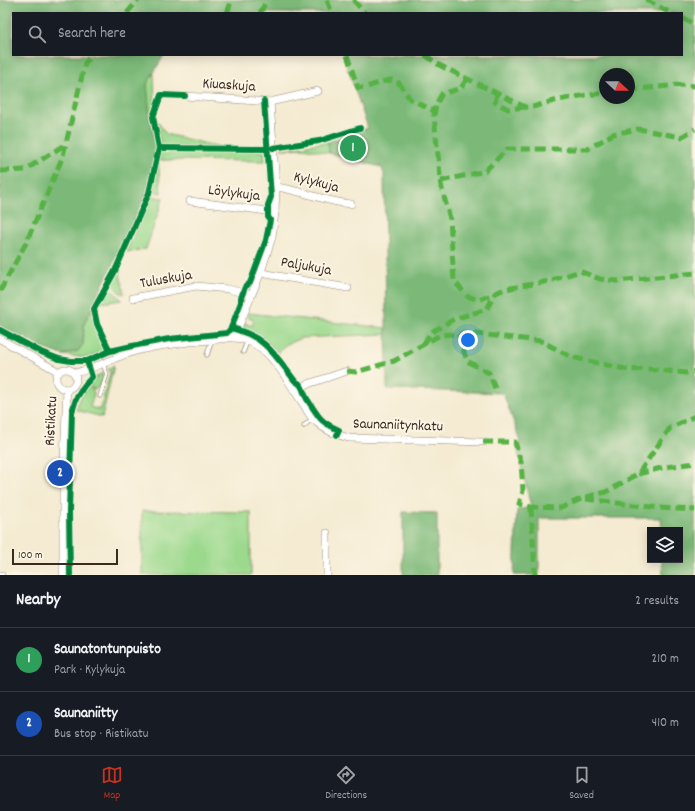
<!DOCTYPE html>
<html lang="en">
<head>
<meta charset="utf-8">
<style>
  body { margin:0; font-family:Dekko,sans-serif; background:#242831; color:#f1f3f6 }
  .controls { position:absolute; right:12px; bottom:12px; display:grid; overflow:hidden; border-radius:0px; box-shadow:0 2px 10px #0003 }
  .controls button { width:36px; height:36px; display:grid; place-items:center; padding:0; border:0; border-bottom:1px solid #363941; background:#171b24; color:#f1f3f6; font:20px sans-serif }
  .compass { position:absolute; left:599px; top:68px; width:36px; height:36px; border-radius:50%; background:#171b24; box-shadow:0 2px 10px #0003; rotate:112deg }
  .scale { position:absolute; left:12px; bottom:10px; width:106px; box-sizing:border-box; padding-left:4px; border:2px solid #3b2a1e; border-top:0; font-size:11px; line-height:14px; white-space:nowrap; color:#3b2a1e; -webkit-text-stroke:3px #fcf5e5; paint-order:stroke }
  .you { position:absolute; left:468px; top:340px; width:14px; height:14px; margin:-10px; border:3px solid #fff; border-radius:50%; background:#1a73e8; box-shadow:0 0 0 6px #1a73e833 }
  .badge { display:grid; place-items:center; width:26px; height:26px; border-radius:50%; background:#c8321e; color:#fff; font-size:13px; font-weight:700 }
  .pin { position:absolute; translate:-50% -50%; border:2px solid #fff; box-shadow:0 1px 4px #0006 }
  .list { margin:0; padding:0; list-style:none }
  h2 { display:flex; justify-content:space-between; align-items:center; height:52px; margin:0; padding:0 16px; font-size:17px }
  h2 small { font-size:13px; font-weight:400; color:#9ea1a6 }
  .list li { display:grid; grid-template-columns:26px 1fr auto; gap:12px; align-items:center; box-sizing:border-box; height:64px; padding:0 16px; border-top:1px solid #363941 }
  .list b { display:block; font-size:15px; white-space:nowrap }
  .list p { margin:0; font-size:13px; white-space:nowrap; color:#9ea1a6 }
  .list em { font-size:13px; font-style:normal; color:#9ea1a6 }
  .icon { flex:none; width:22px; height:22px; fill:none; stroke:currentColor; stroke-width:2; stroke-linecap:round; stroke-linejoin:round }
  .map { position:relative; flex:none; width:695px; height:575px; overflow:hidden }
  .search { position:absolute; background:#171b24; box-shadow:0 2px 10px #0003; left:12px; right:12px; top:12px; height:44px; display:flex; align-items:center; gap:10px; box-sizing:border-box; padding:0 14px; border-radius:0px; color:#9ea1a6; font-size:15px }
  .sheet { height:180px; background:#171b24 }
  nav { display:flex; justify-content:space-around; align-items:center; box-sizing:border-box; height:56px; border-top:1px solid #363941; background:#171b24; font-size:11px; color:#9ea1a6 }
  nav a { display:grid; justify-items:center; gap:2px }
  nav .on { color:#c8321e }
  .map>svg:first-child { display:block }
  .green { fill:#9bd98d; stroke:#6b8256 }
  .forest { fill:#7cb978; stroke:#5c724b; fill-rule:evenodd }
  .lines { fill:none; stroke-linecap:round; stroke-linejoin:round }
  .service-casing { stroke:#988a78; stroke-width:5 }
  .minor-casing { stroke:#988a78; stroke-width:8 }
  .service { stroke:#fff; stroke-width:3.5 }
  .minor { stroke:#fff; stroke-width:7 }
  .quiet { stroke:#57b245; stroke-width:5; stroke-dasharray:10 5; stroke-linecap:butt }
  .cycleway-casing { stroke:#fcf5e5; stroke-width:8 }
  .cycleway { stroke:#00873e; stroke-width:6 }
  .labels { text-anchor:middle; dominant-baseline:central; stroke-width:4; stroke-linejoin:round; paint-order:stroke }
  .street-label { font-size:15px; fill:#3b2a1e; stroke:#fcf5e5 }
</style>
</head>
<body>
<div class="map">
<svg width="695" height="575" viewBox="0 0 695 575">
  <rect width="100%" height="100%" fill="#fcf5e5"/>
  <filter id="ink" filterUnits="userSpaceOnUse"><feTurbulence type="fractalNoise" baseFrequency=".025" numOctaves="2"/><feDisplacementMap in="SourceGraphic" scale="8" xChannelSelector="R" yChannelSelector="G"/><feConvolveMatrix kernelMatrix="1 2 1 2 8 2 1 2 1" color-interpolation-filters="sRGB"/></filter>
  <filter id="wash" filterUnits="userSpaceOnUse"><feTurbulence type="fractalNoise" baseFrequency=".012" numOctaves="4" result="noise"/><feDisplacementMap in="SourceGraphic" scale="16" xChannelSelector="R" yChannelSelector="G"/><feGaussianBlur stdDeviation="0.9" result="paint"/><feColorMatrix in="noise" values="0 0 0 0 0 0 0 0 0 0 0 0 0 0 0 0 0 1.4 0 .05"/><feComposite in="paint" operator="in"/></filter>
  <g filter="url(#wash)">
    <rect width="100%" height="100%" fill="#f4ebd2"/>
    <g class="green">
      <polygon points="154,73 155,106 150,117 146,84"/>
      <polygon points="155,118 166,134 224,148 161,146"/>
      <polygon points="328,142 329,153 304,148 281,149"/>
      <polygon points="160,150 264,151 265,161 158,160 161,193 152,191"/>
      <polygon points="151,196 163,198 146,249 126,252"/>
      <polygon points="119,268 124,294 120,293 112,284"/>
      <polygon points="109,287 122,300 99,303"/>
      <polygon points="91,309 95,325 107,350 87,358 63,355 78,351 83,344 84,324"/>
      <path d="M248,313L386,328L387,334L301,338L285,345L278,353C269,341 254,334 241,327L243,322L252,326L254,320L247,317Z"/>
      <polygon points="114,365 102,417 76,410 78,402 88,386 93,390 94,394 90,407 100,410 110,373 108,369"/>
      <polygon points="102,373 103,379 99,387 94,389 89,385 94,379"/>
      <polygon points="142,511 251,512 251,575 142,575"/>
    </g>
    <g class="forest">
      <path d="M0,0H695V575H663L662,560H680V530H662L661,518H539V575H514L517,510L531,507L517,448L520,439L503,393L387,389L384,173L381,167L329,153L328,142L368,128L343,55H682V13H13V55H164L147,84L150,117L157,148L146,195L84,324L83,344L78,351L63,355L45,349L0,326ZM605,74H629V98H605Z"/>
      <polygon points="403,512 437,513 437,575 403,575"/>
    </g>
  </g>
  <g filter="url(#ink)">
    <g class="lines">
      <g class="service-casing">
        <g id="service">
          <polyline points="243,352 247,342"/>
          <polyline points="207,355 212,340"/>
          <polyline points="100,396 107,374 103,364"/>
          <polyline points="304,426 313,418"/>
        </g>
      </g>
      <g class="minor-casing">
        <g id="minor">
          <polyline points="185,96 270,102 318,91"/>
          <path d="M276,187C301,190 325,202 351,204"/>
          <polyline points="190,201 275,212"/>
          <polyline points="261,272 266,274 348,288"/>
          <polyline points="133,298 196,286 228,289 251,295"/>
          <polyline points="234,338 261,272 272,237 275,212 276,187 270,102"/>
          <polyline points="0,339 59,372"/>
          <circle cx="66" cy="379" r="10"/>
          <path d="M75,373C96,368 115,357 136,351C165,343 197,342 228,338C266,335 285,378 304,405C307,411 311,418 316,422C326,431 336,435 349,438L483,442"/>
          <polyline points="294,391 302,386 347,371"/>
          <polyline points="0,575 1,575"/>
          <polyline points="63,575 63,481 67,389"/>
          <polyline points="327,575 327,533"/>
        </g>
      </g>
      <use href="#service" class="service"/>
      <use href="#minor" class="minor"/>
      <g class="quiet">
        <polyline points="327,0 332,13"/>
        <polyline points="353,0 365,13"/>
        <polyline points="646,0 671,13"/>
        <polyline points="127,13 138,0"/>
        <polyline points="227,13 232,0"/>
        <polyline points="260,13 267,0"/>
        <polyline points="682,18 692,23 695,22"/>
        <polyline points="347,55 358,88 367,87 385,81 392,80 399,83 410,99 434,111"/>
        <path d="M425,55L439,65L525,107C534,108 538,105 546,103C565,98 585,95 605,93"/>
        <polyline points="467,79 461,88 442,94 436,104 434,116 441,185 450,219 454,281 467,296 479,300 505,289 549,281 580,271 600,279 617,281 695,273"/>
        <polyline points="629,90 679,85 695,86"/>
        <polyline points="497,94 495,102 508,109 525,107"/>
        <polyline points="0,171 25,170 66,144"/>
        <polyline points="441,181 485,171 507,149 588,149 613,134 639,129 681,137 695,129"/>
        <polyline points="0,291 26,243 63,156 85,63 92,55"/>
        <polyline points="458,334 467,361 489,373 497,393"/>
        <polyline points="424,344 430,333 454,319 487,309 495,293"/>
        <polyline points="347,371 356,372 394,361 440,335 468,333 541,341 571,357 629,370 649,369 686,373 695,371"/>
        <polyline points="483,442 515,442 521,462 523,491 519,504 531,507 561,508 583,498 606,492 638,474 670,428 695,416"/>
        <polyline points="638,474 665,467 695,463"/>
        <polyline points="586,499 659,508 695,510"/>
        <polyline points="531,507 535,575"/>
      </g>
      <g class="cycleway-casing">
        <g id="cycleway">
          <polyline points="159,148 267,149"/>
          <polyline points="273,148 319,141 360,128"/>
          <polyline points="231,328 241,302 241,298 245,287 250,283 266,240 270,220 268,217 268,205 271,197 264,101"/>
          <path d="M0,330L41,352L59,359L71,361H87L110,351L132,346L169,339L227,333L231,328C265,336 275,355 295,381C303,384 303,392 307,399C311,405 315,412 320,418C325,424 332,427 339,430L337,435"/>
          <polyline points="110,351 97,324 94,309 115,271 149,193 159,148 153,117 161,95 185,96"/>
          <polyline points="70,575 69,511 72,412 76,399 84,386 92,377 87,361"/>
        </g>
      </g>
      <use href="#cycleway" class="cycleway"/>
    </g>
  </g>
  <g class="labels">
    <g class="street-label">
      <text transform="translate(229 86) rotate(4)">Kiuaskuja</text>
      <text transform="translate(316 183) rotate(15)">Kylykuja</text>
      <text transform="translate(234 194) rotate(7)">Löylykuja</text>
      <text transform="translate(306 267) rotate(10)">Paljukuja</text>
      <text transform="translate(166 280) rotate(-10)">Tuluskuja</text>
      <text transform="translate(52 421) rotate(-87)">Ristikatu</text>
      <text transform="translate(398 426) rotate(2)">Saunaniitynkatu</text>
    </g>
  </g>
</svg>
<div class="controls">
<button><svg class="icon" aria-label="layers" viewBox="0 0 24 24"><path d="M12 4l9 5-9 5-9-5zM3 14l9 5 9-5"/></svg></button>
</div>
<svg class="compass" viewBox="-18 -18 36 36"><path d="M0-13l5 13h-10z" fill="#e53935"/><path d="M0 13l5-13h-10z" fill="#9ea1a6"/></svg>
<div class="scale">100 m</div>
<div class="you"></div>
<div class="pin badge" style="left:353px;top:148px;background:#2e9e5b">1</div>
<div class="pin badge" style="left:60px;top:473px;background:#1a4fb4">2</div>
<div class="search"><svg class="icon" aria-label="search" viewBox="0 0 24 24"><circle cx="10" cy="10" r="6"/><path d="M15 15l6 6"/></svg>Search here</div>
</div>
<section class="sheet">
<h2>Nearby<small>2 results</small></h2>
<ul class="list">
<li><span class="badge" style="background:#2e9e5b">1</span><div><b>Saunatontunpuisto</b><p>Park · Kylykuja</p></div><em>210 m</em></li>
<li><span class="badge" style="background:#1a4fb4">2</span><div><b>Saunaniitty</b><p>Bus stop · Ristikatu</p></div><em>410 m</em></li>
</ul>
</section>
<nav>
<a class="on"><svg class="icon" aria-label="map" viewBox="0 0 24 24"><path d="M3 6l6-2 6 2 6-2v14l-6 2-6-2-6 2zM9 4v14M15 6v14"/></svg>Map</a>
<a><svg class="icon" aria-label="directions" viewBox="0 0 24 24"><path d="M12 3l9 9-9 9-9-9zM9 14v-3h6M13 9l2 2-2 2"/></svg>Directions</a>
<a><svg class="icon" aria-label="saved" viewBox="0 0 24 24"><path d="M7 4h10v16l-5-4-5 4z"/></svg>Saved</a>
</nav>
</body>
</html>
